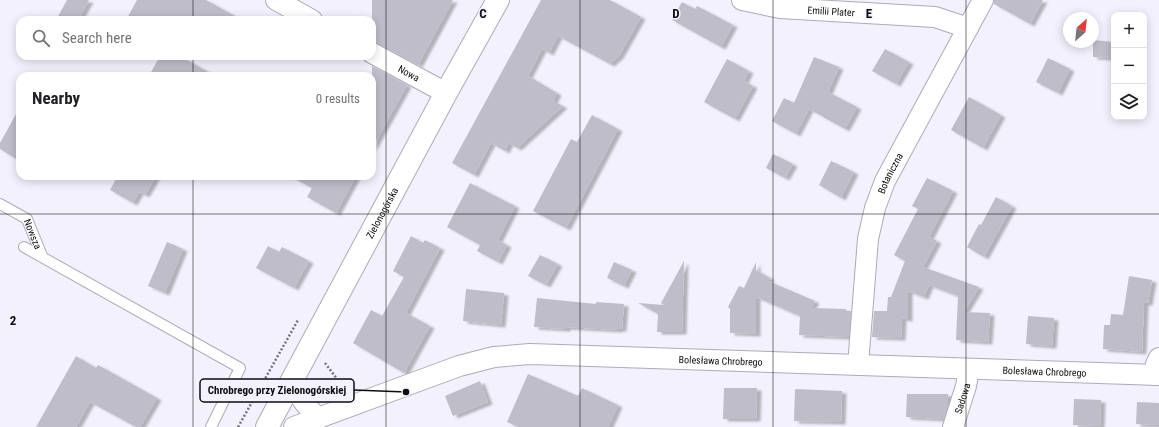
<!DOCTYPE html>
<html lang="en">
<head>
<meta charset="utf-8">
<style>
  body { margin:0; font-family:"Roboto Condensed",sans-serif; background:#f2f2f2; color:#202124 }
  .controls { position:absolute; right:12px; top:12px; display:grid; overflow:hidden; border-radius:8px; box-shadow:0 2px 10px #0003 }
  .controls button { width:36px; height:36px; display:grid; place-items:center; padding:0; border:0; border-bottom:1px solid #e0e0e0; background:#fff; color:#202124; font:20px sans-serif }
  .compass { position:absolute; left:1063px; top:12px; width:36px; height:36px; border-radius:50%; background:#fff; box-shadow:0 2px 10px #0003; rotate:27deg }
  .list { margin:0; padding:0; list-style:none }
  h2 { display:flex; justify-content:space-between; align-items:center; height:52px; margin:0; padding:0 16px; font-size:17px }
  h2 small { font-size:13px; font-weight:400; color:#757577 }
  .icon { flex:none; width:22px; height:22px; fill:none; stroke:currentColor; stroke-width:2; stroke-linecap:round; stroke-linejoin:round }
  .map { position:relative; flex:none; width:1159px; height:427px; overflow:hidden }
  .search { position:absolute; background:#fff; box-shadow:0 2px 10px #0003; left:16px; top:16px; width:360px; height:44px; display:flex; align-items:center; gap:10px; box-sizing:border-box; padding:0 14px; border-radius:12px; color:#757577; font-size:15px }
  .panel { position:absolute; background:#fff; box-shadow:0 2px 10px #0003; left:16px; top:72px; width:360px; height:108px; border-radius:12px }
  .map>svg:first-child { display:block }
  .building { fill:#bebdc9; filter:url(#shadow) }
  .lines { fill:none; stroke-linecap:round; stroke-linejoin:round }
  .lane-casing { stroke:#acabb6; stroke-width:12 }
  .street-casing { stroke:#acabb6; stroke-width:22 }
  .secondary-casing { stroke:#acabb6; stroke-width:24 }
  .path { stroke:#75747c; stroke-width:2.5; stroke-dasharray:2 2; stroke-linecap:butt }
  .lane { stroke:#fff; stroke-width:10 }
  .street { stroke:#fff; stroke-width:20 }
  .secondary { stroke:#fff; stroke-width:22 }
  .grid { fill:none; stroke:#0c0b0f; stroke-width:1; stroke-opacity:0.55 }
  .labels { text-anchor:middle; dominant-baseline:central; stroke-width:3; stroke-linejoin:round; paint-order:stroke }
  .street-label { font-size:10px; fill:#0c0b0f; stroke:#f2f1fd }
  .grid-label { font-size:13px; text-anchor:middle; font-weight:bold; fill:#0c0b0f; stroke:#f2f1fd; stroke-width:3; stroke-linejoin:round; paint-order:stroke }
  .leader { fill:none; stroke:#0c0b0f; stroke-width:1.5 }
  .callout-dot { fill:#0c0b0f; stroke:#f2f1fd; stroke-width:1.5 }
  .callout { fill:#f2f1fd; stroke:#0c0b0f; stroke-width:1.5 }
  .callout-label { font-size:11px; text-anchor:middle; font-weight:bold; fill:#0c0b0f }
</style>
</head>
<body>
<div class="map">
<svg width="1159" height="427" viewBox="0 0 1159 427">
  <defs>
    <filter id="shadow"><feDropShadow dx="4.5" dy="2.5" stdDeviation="1" flood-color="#0004"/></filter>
  </defs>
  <rect width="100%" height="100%" fill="#f2f1fd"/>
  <g class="building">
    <polygon points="67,0 89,0 78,20 56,20"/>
    <polygon points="137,0 206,0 242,20 126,20"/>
    <polygon points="372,0 453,0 418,65 377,43 372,42"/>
    <polygon points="541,0 610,0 641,17 619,56 610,64 558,36 549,53 542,49 528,76 557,93 553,101 563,106 517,148 509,143 505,151 491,143 474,175 452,163"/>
    <polygon points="994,0 1043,0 1030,24 994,4"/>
    <polygon points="682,2 695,9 697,6 733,25 721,47 672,20"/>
    <polygon points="1093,40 1114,42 1114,58 1093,57"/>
    <polygon points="885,49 909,62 896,84 872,71"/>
    <polygon points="160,56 180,56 215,76 149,76"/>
    <polygon points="814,57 839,67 828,92 857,107 845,129 809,109 796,134 772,121 784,98 794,103"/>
    <polygon points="1048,58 1070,69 1058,93 1036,82"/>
    <polygon points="727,59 749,71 744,81 753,86 735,119 704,102"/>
    <polygon points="372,66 407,85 372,148"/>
    <polygon points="969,97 1001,115 983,148 951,130"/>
    <polygon points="20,107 20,161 0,149 0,143"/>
    <polygon points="592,115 618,129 566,228 533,211 571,139 577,142"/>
    <polygon points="773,154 793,164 785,178 766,168"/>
    <polygon points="831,161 854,172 841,198 819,185"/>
    <polygon points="111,176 156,176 145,195 139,192 133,203 110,190 116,179"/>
    <polygon points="290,176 356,176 336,213 307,197 312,188"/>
    <polygon points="927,178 953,191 929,237 937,241 923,267 979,287 964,312 990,313 988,342 956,340 958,296 929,285 924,297 908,291 908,319 902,318 901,338 872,337 874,311 887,311 888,297 891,297 905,261 894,255 918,209 912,206"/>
    <polygon points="470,183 515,206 498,240 507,245 498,262 477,251 480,245 447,227"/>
    <polygon points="996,197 1012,206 984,257 967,247 979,224 981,225"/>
    <polygon points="411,236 423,243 425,240 440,248 406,313 430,326 404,373 353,343 371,310 382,316 404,277 393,271"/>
    <polygon points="167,242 183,249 165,293 148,286"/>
    <polygon points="268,246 279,252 282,247 309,261 294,288 256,268"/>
    <polygon points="540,255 558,264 546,285 528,276"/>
    <polygon points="684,261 682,332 657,332 658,314 638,303 664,305 661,303"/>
    <polygon points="614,262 632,270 624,286 607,278"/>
    <polygon points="756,262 756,270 770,278 768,281 815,301 811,308 846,309 846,311 851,311 849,337 799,335 800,316 756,297 756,334 730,333 730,309 728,307 739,286 744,288"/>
    <polygon points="1129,276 1152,280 1148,303 1144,303 1142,352 1103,349 1104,325 1110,325 1111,314 1123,315"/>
    <polygon points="466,289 504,293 501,325 463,321"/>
    <polygon points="537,298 596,304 596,302 624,304 622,329 618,329 618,330 566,327 566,329 534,327"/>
    <polygon points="1028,316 1054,318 1052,346 1026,344"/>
    <polygon points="76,356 96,368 98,365 157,398 140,427 136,427 90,402 76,427 36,427"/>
    <polygon points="528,374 578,396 582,388 618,405 608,427 519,427 507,422"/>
    <polygon points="480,381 488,402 453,416 445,396"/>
    <polygon points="724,388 757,388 756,419 723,419"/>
    <polygon points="795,389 842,391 841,422 794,421"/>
    <polygon points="907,394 948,394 948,404 944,419 906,417"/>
    <polygon points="1074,399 1101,400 1100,426 1073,425"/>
    <polygon points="1137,402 1159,403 1159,425 1136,424"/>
  </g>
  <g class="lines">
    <g class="lane-casing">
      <g id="lane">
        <path id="s1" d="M0,204L27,219L42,256"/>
        <polyline points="24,247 240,368 211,427"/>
      </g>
    </g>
    <g class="street-casing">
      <g id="street">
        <polyline points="276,0 312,20"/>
        <path id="s2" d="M742,0L780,8L935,17L968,28"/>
        <path id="s3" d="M372,53L446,93"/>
        <path id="s4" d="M858,365L868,239L875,208L885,181L983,0"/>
        <polyline points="1154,375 1156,364 1159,358"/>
        <path d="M291,382C299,396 306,407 318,418"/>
        <path id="s5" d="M294,427L459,366L494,357L530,354L1159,375"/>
        <path id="s6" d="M953,427L966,386L969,369"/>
      </g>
    </g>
    <g class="secondary-casing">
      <g id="secondary">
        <path id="s7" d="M267,427L446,93L498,0"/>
      </g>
    </g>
    <g class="path">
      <polyline points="325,363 344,388"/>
      <polyline points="238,427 298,320"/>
    </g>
    <use href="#lane" class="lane"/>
    <use href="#street" class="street"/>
    <use href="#secondary" class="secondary"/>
  </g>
  <path class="grid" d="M193,0V20M386,0V427M580,0V427M773,0V427M966,0V427M193,56V76M193,176V427M0,214H1159"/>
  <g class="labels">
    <g class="street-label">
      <text stroke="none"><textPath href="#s2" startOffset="90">Emilii Plater</textPath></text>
      <text stroke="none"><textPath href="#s3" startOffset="42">Nowa</textPath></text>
      <text stroke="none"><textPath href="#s4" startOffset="196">Botaniczna</textPath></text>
      <text stroke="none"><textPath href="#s7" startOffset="243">Zielonogórska</textPath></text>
      <text stroke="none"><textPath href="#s1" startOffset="47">Nowsza</textPath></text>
      <text stroke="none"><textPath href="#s5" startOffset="439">Bolesława Chrobrego</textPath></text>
      <text stroke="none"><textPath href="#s5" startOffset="763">Bolesława Chrobrego</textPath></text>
      <text stroke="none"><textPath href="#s6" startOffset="30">Sadowa</textPath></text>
    </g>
  </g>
  <g class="grid-label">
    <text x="483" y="18">C</text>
    <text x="676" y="18">D</text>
    <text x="869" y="18">E</text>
    <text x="13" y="325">2</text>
  </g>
  <path class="leader" d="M406 392L354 390"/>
  <circle class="callout-dot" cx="406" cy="392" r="4"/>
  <rect class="callout" x="200" y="379" width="154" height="23" rx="4"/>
  <g class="callout-label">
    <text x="277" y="394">Chrobrego przy Zielonogórskiej</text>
  </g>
</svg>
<div class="controls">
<button>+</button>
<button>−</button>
<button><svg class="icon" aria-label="layers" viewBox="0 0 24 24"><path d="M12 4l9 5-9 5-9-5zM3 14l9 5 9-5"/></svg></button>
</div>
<svg class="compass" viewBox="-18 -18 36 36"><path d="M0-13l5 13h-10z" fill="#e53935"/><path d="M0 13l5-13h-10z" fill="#757577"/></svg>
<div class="search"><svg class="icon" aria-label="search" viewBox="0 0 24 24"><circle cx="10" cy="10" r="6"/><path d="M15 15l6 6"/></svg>Search here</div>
<section class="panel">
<h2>Nearby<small>0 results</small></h2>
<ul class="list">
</ul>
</section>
</div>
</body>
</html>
